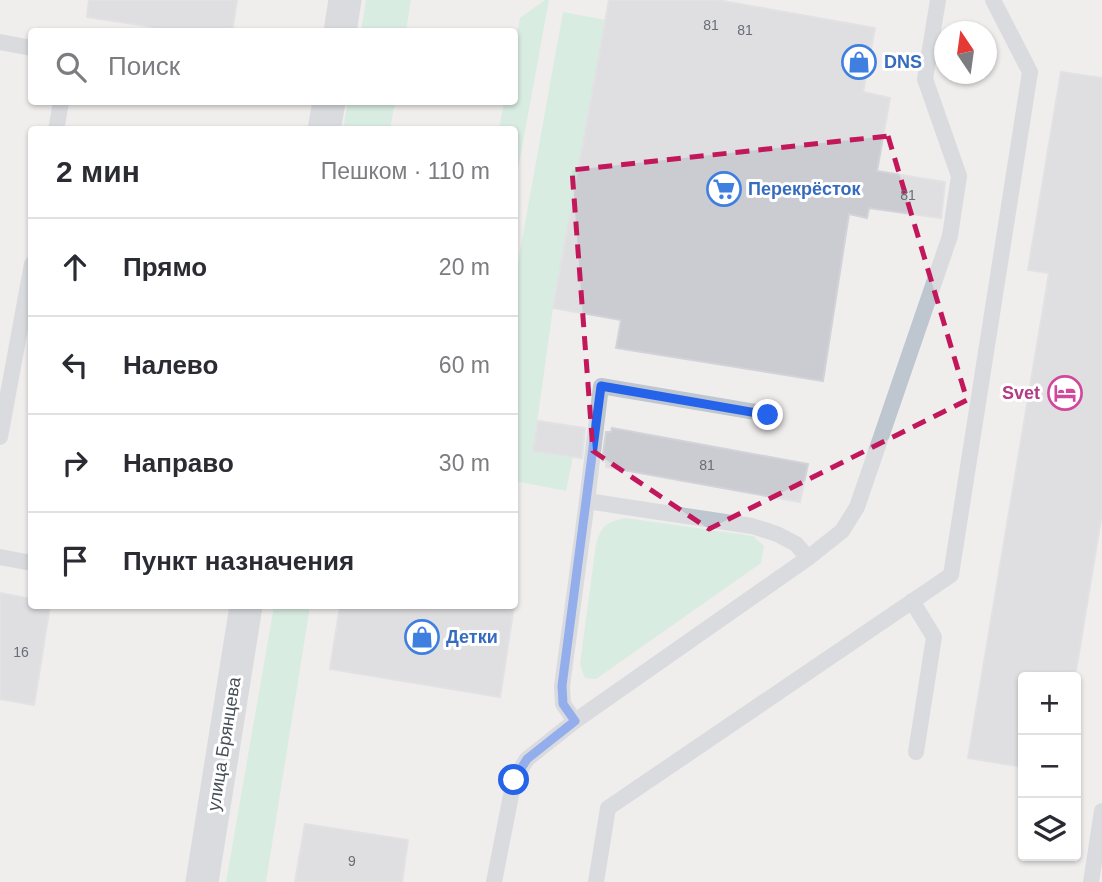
<!DOCTYPE html>
<html lang="ru">
<head>
<meta charset="utf-8">
<style>
  body { margin:0; font-family:Arial,sans-serif; background:#f2f2f3; color:#2b2b33 }
  .controls { position:absolute; right:21px; bottom:21px; display:grid; overflow:hidden; border-radius:7px; box-shadow:0 2px 5px #0004 }
  .controls button { width:63px; height:63px; display:grid; place-items:center; padding:0; border:0; border-bottom:2px solid #e1e1e2; background:#fff; color:#2b2b33; font:35px sans-serif }
  .compass { position:absolute; left:934px; top:21px; width:63px; height:63px; border-radius:50%; background:#fff; box-shadow:0 2px 5px #0004; rotate:347deg }
  .stop { position:absolute; width:21px; height:21px; margin:-16px; border:5px solid #2563eb; border-radius:50%; background:#fff }
  .stop.end { background:#2563eb; border-color:#fff; box-shadow:0 2px 7px #0008 }
  .list { margin:0; padding:0; list-style:none }
  h2 { display:flex; justify-content:space-between; align-items:center; height:91px; margin:0; padding:0 28px; font-size:30px }
  h2 small { font-size:23px; font-weight:400; color:#7c7c81 }
  .list li { display:grid; grid-template-columns:46px 1fr auto; gap:21px; align-items:center; box-sizing:border-box; height:98px; padding:0 28px; border-top:2px solid #e1e1e2 }
  .list b { display:block; font-size:26px; white-space:nowrap }
  .list em { font-size:23px; font-style:normal; color:#7c7c81 }
  .icon { flex:none; width:38px; height:38px; fill:none; stroke:currentColor; stroke-width:2; stroke-linecap:round; stroke-linejoin:round }
  .map { position:relative; flex:none; width:1102px; height:882px; overflow:hidden }
  .search { position:absolute; background:#fff; box-shadow:0 2px 5px #0004; left:28px; top:28px; width:490px; height:77px; display:flex; align-items:center; gap:18px; box-sizing:border-box; padding:0 24px; border-radius:7px; color:#7c7c81; font-size:26px }
  .panel { position:absolute; background:#fff; box-shadow:0 2px 5px #0004; left:28px; top:126px; width:490px; height:483px; border-radius:7px }
  .map>svg:first-child { display:block }
  .green { fill:#bdecd4 }
  .building { fill:#caccd2; stroke:#d1d3d8; stroke-width:2 }
  .lines { fill:none; stroke-linecap:round; stroke-linejoin:round }
  .service { stroke:#bec6cf; stroke-width:16 }
  .minor { stroke:#bec6cf; stroke-width:33 }
  .route { stroke:#2563eb; stroke-width:9 }
  .marked { fill:none; stroke:#c2185b; stroke-width:5; stroke-dasharray:14 9; stroke-linejoin:round }
  .labels { text-anchor:middle; dominant-baseline:central; stroke-width:6; stroke-linejoin:round; paint-order:stroke }
  .number-label { font-size:14px; fill:#676e77 }
  .shop-label { font-size:18px; font-weight:bold; fill:#366cbe; stroke:#fff; text-anchor:start }
  .hotel-label { font-size:18px; font-weight:bold; fill:#b23c85; stroke:#fff; text-anchor:end }
  .street-label { font-size:18px; fill:#464e59; stroke:#fff }
</style>
</head>
<body>
<div class="map">
<svg width="1102" height="882" viewBox="0 0 1102 882">
  <rect width="100%" height="100%" fill="#f0eded"/>
  <g class="green">
    <polygon points="366,0 411,0 406,31 361,31"/>
    <polygon points="545,0 549,0 515,185 514,130 499,129 504,102 514,102 515,46 520,18"/>
    <polygon points="563,12 606,20 553,308 533,451 573,457 566,491 515,481 515,279"/>
    <polygon points="348,102 395,102 390,129 343,129"/>
    <path d="M626,518L753,536L764,546L761,563L596,679L585,678L580,664L596,544C602,525 606,522 626,518Z"/>
    <polygon points="274,606 310,606 266,882 226,882"/>
  </g>
  <g class="building">
    <polygon points="89,0 237,0 232,32 152,32 152,27 87,17"/>
    <polygon points="609,0 717,0 875,28 863,92 890,98 877,171 945,182 941,218 869,208 867,218 849,214 823,381 616,348 621,320 553,308"/>
    <polygon points="1061,72 1102,78 1102,513 1075,677 1023,677 1023,767 968,758 1049,273 1028,270"/>
    <polygon points="538,421 585,428 582,458 533,451"/>
    <polygon points="612,428 808,464 800,502 606,467 606,462 602,461 606,432 611,432"/>
    <polygon points="0,593 32,599 32,606 50,606 34,705 0,699"/>
    <polygon points="340,606 514,606 500,697 330,669"/>
    <polygon points="305,824 408,840 402,882 295,882"/>
  </g>
  <g class="lines">
    <g class="service">
      <polyline points="0,42 32,48"/>
      <polyline points="56,130 61,102"/>
      <polyline points="0,437 32,264"/>
      <polyline points="587,501 601,386 768,414"/>
      <polyline points="0,557 32,563"/>
      <polyline points="912,601 934,637 916,752"/>
      <polyline points="575,721 563,704 562,686 587,501 752,526 777,534 796,544 808,558"/>
      <polyline points="494,882 514,780 527,759 575,721 808,558 842,531 857,507 950,236 959,176 925,79 938,0"/>
      <polyline points="596,882 608,808 951,575 1030,72 993,0"/>
      <polyline points="1091,882 1102,811"/>
    </g>
    <g class="minor">
      <polyline points="340,32 345,0"/>
      <polyline points="324,130 329,102"/>
      <polyline points="202,882 246,606"/>
    </g>
  </g>
  <g class="lines">
    <polyline class="route" points="514,780 527,759 575,721 563,704 562,686 601,386 768,415"/>
  </g>
  <path d="M0 0H1102V882H0ZM888,136L967,400L709,529L593,451L572,170Z" fill="#f0eded" fill-opacity=".55" fill-rule="evenodd"/>
  <path class="marked" d="M888,136L967,400L709,529L593,451L572,170Z"/>
  <defs>
    <g id="shop-ring" transform="scale(1.75)"><circle r="9.5" fill="#fff" stroke="#3f7fe0" stroke-width="1.5"/><path d="M-5-2.5h2.3a2.7 3.5 0 0 1 5.4 0H5L5.5 6h-11ZM-1.5-2.5h3a1.5 2.3 0 0 0-3 0Z" fill="#3f7fe0"/></g>
    <g id="supermarket-ring" transform="scale(1.75)"><circle r="9.5" fill="#fff" stroke="#3f7fe0" stroke-width="1.5"/><path d="M-6-5.5h2.5l.6 2H6L4.5 2H-2.5L-4.4-4H-6ZM-1.5 3.2a1.3 1.3 0 1 0 .1 0ZM3 3.2a1.3 1.3 0 1 0 .1 0Z" fill="#3f7fe0"/></g>
    <g id="hotel-ring" transform="scale(1.75)"><circle r="9.5" fill="#fff" stroke="#d1479c" stroke-width="1.5"/><path d="M-6-4.5h1.5V1H6V5H4.5V3h-9V5H-6ZM-4 0a1.8 1.8 0 1 1 3.6 0ZM.5 0V-2.5h3Q6-2.5 6 0Z" fill="#d1479c"/></g>
  </defs>
  <g fill-rule="evenodd">
    <use href="#shop-ring" x="859" y="62"/>
    <use href="#supermarket-ring" x="724" y="189"/>
    <use href="#hotel-ring" x="1065" y="393"/>
    <use href="#shop-ring" x="422" y="637"/>
  </g>
  <g class="labels">
    <g class="number-label">
      <text x="711" y="25">81</text>
      <text x="745" y="30">81</text>
      <text x="908" y="195">81</text>
      <text x="707" y="465">81</text>
      <text x="21" y="652">16</text>
      <text x="352" y="861">9</text>
    </g>
    <g class="shop-label">
      <text x="884" y="62">DNS</text>
      <text x="748" y="189">Перекрёсток</text>
      <text x="446" y="637">Детки</text>
    </g>
    <g class="hotel-label">
      <text x="1040" y="393">Svet</text>
    </g>
    <g class="street-label">
      <text transform="translate(224 744) rotate(-81)">улица Брянцева</text>
    </g>
  </g>
</svg>
<div class="controls">
<button>+</button>
<button>−</button>
<button><svg class="icon" aria-label="layers" viewBox="0 0 24 24"><path d="M12 4l9 5-9 5-9-5zM3 14l9 5 9-5"/></svg></button>
</div>
<svg class="compass" viewBox="-18 -18 36 36"><path d="M0-13l5 13h-10z" fill="#e53935"/><path d="M0 13l5-13h-10z" fill="#7c7c81"/></svg>
<div class="stop" style="left:514px;top:780px"></div>
<div class="stop end" style="left:768px;top:415px"></div>
<div class="search"><svg class="icon" aria-label="search" viewBox="0 0 24 24"><circle cx="10" cy="10" r="6"/><path d="M15 15l6 6"/></svg>Поиск</div>
<section class="panel">
<h2>2 мин<small>Пешком · 110 m</small></h2>
<ul class="list">
<li><svg class="icon" aria-label="ahead" viewBox="0 0 24 24"><path d="M12 20V5M6 11l6-6 6 6"/></svg><div><b>Прямо</b></div><em>20 m</em></li>
<li><svg class="icon" aria-label="left" viewBox="0 0 24 24"><path d="M17 20v-9H6M10 6l-5 5 5 5"/></svg><div><b>Налево</b></div><em>60 m</em></li>
<li><svg class="icon" aria-label="right" viewBox="0 0 24 24"><path d="M7 20v-9h11M14 6l5 5-5 5"/></svg><div><b>Направо</b></div><em>30 m</em></li>
<li><svg class="icon" aria-label="arrive" viewBox="0 0 24 24"><path d="M6 21V4h12l-3 4 3 4H6"/></svg><div><b>Пункт назначения</b></div></li>
</ul>
</section>
</div>
</body>
</html>
